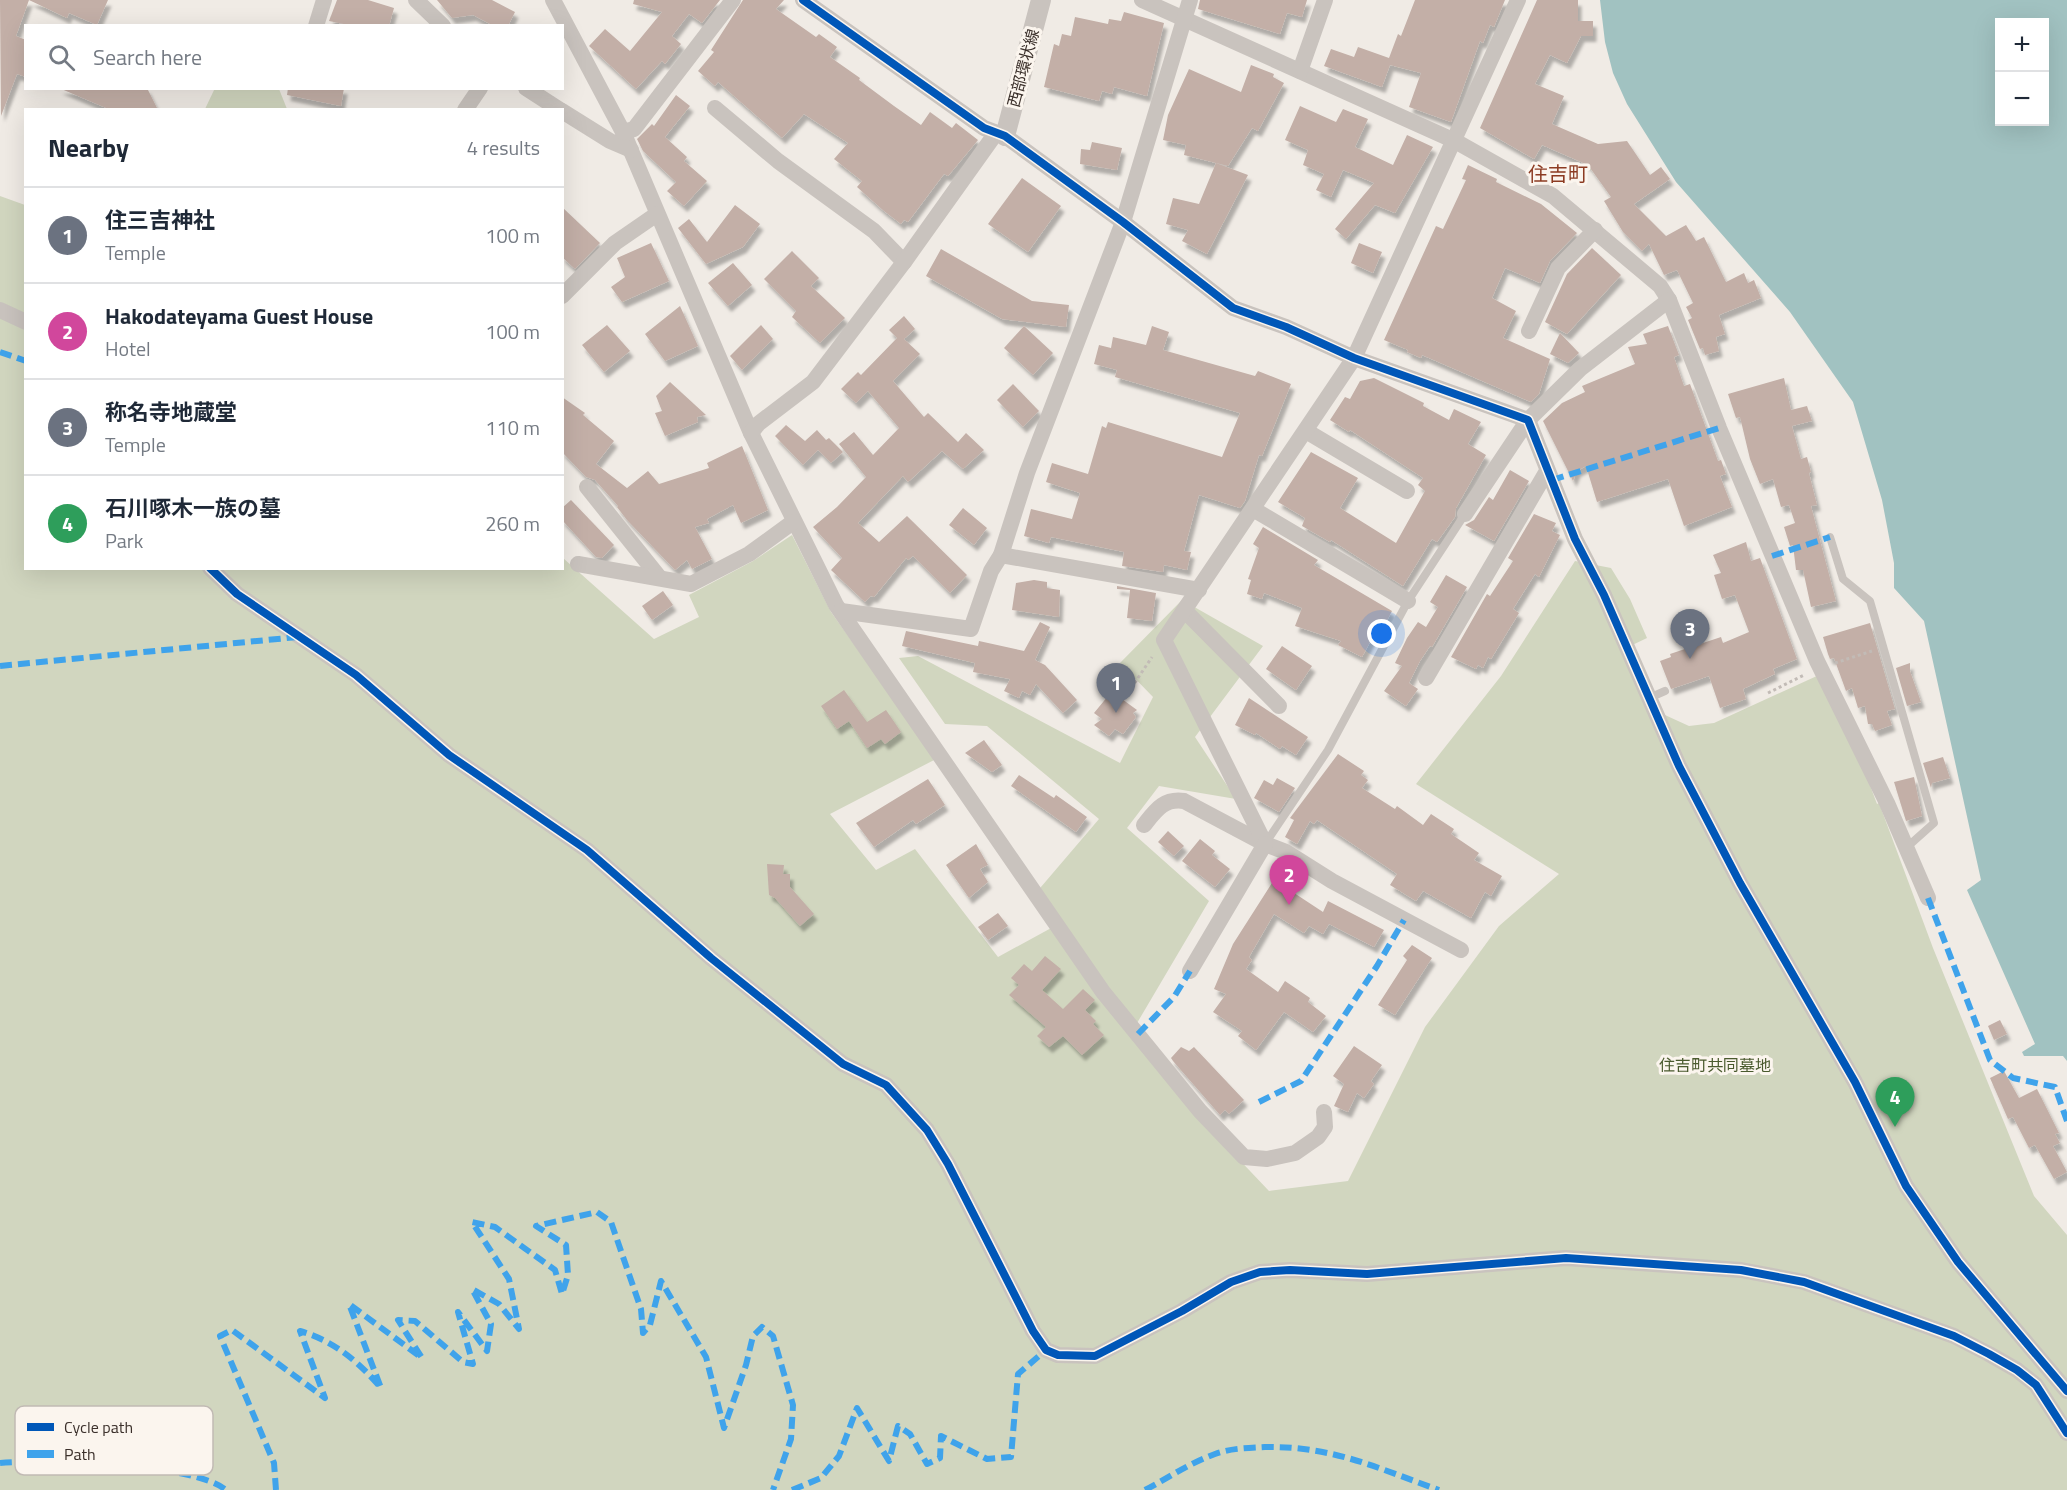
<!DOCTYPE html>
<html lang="en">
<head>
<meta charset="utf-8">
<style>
  body { margin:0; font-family:"Titillium Web","Noto Sans JP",sans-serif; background:#f6f6f7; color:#1f2937 }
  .controls { position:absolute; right:18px; top:18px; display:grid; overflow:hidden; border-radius:0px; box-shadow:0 6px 24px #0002 }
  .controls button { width:54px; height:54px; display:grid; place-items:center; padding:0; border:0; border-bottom:2px solid #e0e1e3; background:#fff; color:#1f2937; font:30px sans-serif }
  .you { position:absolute; left:1382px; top:634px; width:21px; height:21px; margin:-15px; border:4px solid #fff; border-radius:50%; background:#1a73e8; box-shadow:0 0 0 9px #1a73e833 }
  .badge { display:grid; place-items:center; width:39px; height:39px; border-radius:50%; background:#7a716c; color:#fff; font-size:20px; font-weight:700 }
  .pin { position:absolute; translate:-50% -50px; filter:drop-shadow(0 2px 3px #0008) }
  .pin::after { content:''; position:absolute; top:32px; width:21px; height:18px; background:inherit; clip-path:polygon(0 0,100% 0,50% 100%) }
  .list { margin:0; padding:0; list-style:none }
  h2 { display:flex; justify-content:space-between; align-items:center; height:78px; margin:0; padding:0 24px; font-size:26px }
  h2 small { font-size:20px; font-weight:400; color:#747a83 }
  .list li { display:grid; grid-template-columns:39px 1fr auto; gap:18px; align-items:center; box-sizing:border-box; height:96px; padding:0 24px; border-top:2px solid #e0e1e3 }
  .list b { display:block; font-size:22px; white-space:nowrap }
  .list p { margin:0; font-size:20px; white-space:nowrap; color:#747a83 }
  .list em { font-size:20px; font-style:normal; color:#747a83 }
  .icon { flex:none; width:33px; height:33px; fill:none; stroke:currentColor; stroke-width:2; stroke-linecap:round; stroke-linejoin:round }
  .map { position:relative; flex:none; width:2067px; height:1490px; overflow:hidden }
  .search { position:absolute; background:#fff; box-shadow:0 6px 24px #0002; left:24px; top:24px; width:540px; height:66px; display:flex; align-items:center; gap:15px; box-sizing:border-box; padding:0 21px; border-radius:0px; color:#747a83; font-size:22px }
  .panel { position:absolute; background:#fff; box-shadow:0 6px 24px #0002; left:24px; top:108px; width:540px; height:462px; border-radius:0px }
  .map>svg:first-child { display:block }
  .green { fill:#d1d6bf }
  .water { fill:#a1c2c1; fill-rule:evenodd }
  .building { fill:#c3afa7; filter:url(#shadow) }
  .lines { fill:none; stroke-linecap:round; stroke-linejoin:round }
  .path { stroke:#c2bbb6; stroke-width:3; stroke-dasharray:3 3; stroke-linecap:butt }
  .service { stroke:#c9c3be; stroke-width:8 }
  .minor { stroke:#c9c3be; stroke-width:16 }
  .tertiary { stroke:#c9c3be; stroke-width:20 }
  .quiet { stroke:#3fa3eb; stroke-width:6; stroke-dasharray:12 6; stroke-linecap:butt }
  .cycleway-casing { stroke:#fbf5ee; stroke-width:11 }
  .cycleway { stroke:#0057b8; stroke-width:8 }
  .labels { text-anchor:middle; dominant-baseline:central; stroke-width:6; stroke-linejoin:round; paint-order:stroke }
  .street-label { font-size:16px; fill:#3b302b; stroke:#fbf5ee }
  .park-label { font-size:16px; fill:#4a5a2e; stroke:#fbf5ee }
  .quarter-label { font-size:20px; fill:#8c3b22; stroke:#fbf5ee }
  .key { fill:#fbf5ee; stroke:#c1bab4; stroke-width:1.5 }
  .key-label { font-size:16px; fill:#3b302b }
</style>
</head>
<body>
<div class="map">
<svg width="2067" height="1490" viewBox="0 0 2067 1490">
  <defs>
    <filter id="shadow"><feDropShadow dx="3.5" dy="6" stdDeviation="1.5" flood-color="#0004"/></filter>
  </defs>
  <rect width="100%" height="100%" fill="#f0ebe5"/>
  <g class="green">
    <polygon points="215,88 279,89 287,109 205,109"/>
    <polygon points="0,196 25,205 26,568 562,568 563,558 654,639 699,617 689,595 753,561 792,535 831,612 936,759 830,814 876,870 915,849 998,957 1053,927 1035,894 1099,819 987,726 945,724 899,658 918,656 1120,763 1153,697 1120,663 1182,600 1263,646 1195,737 1236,799 1159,786 1127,828 1209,901 1130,1035 1194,1112 1269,1191 1348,1181 1425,1027 1499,926 1559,874 1416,784 1501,676 1575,561 1611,568 1630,599 1647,638 1624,649 1654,710 1689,726 1714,723 1819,675 1868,780 1877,804 1879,803 1933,948 2034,1196 2067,1235 2067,1490 0,1490"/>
  </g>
  <path class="water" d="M1600,0H2067V1061L2063,1056H2024L2022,1052L2035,1044L1967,890L1981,880L1924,621L1894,588V563L1882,500L1853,402L1790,312L1676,182L1627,104L1613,73L1605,42ZM2000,22H2044V122H2000Z"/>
  <g class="building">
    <polygon points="0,0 108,0 97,25 69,13 67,18 29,0 16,36 26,40 26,77 17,74 1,116"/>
    <polygon points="337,0 368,0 394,8 389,26 354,26 329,21"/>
    <polygon points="437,0 492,0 515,12 508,26 494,26 473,15 452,18"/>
    <polygon points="634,0 720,0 702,23 689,14 672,36 681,44 665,64 662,61 636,89 589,46 605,29 630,51 662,12 633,4"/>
    <polygon points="743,0 784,0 776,9 816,37 819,34 837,47 830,57 860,78 859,80 894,106 921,125 930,112 952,128 956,123 978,140 948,176 944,174 908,222 904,220 901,224 884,211 857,187 862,181 834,159 848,143 804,114 782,138 718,82 715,86 698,71 714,52 711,50"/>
    <polygon points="1200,0 1307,0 1302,17 1287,13 1280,34 1198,9"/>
    <polygon points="1415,0 1505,0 1494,27 1490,25 1483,43 1480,41 1451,122 1409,107 1421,73 1390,65 1382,87 1324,66 1331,49 1354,57 1358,47 1389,58 1398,34 1401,36"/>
    <polygon points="1537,0 1578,0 1578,21 1593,21 1593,36 1581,36 1567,63 1550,55 1535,84 1564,96 1552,124 1598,144 1627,141 1650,175 1661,167 1670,179 1634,204 1666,236 1686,225 1696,241 1704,237 1726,282 1744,273 1748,283 1754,280 1761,298 1719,315 1725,334 1716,337 1719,351 1705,355 1703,348 1700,349 1688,320 1692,318 1686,307 1693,303 1677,270 1664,275 1649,244 1642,251 1623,232 1604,201 1611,197 1588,165 1542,145 1534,159 1480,128"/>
    <polygon points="1124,12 1164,23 1147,96 1114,87 1112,94 1102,91 1099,101 1044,87 1054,44 1059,46 1062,34 1071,36 1075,17 1108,24 1109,19 1121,21"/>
    <polygon points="1251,65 1274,74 1273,77 1284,83 1258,131 1252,128 1228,166 1184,155 1186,145 1163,140 1168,115 1189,69 1241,92"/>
    <polygon points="59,88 147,88 158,110 111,110"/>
    <polygon points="288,88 344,88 341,106 287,95"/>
    <polygon points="676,95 690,106 665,137 687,157 684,161 707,181 684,206 667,191 676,182 643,151 637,139 652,124 654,126"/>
    <polygon points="1300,106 1336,122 1343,109 1368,119 1355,147 1393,165 1407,135 1433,147 1395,213 1375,205 1346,239 1335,229 1374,183 1343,170 1331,197 1316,190 1324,174 1303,165 1308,150 1285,140"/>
    <polygon points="1092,142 1122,148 1117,170 1080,164 1081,149 1090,150"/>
    <polygon points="1216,163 1248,175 1207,254 1182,241 1188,230 1166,224 1173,198 1199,204"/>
    <polygon points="1468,165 1497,179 1496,182 1541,204 1577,233 1550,261 1540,283 1505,268 1492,298 1516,311 1503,338 1550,359 1539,394 1531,402 1422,355 1421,358 1407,352 1408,350 1384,340 1436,226 1443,229 1466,180 1462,179"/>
    <polygon points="1022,178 1061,206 1028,252 988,224"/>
    <polygon points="735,205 760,224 743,247 706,264 678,228 689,219 707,242"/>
    <polygon points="562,207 600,243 575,269 562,257"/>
    <polygon points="651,243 669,281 622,302 611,287 625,277 617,258"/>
    <polygon points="1359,243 1382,252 1373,273 1351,263"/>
    <polygon points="1592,248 1621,275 1567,334 1545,322 1567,274"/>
    <polygon points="941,249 1032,301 1069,305 1066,327 1002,319 926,276"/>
    <polygon points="792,251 819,278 811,286 845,318 820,343 792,317 796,311 764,279"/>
    <polygon points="733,263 752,285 728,306 708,283"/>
    <polygon points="680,306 698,346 665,361 645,334"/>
    <polygon points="904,316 915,329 904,339 920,354 893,381 924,417 928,413 958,442 966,433 984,450 963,469 942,451 908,482 903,476 858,523 879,542 907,516 967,575 950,593 913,556 908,560 906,558 874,597 871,596 865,602 831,570 842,558 813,527 837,507 866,477 839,444 854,432 873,455 899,428 868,391 856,403 841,389 858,372 861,375 897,338 889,330"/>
    <polygon points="607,325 630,351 604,372 582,345"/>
    <polygon points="761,325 773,339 742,370 730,356"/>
    <polygon points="1024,326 1053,353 1033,375 1004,348"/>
    <polygon points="1152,326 1169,332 1163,350 1255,376 1258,371 1291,384 1262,456 1259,455 1245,501 1240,508 1199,495 1184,551 1191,552 1187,570 1164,565 1163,572 1122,566 1124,552 1051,537 1049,543 1024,536 1031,509 1072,519 1080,493 1046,482 1052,463 1088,474 1102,426 1106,428 1108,422 1222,457 1240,413 1115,377 1117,370 1094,364 1099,345 1111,348 1113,337 1146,345"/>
    <polygon points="1668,326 1679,355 1674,357 1684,386 1690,384 1718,461 1721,460 1726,474 1720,476 1732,507 1684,526 1668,479 1597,502 1586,466 1577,471 1573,481 1543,421 1562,403 1585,392 1582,386 1635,364 1628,347 1647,344 1643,334"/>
    <polygon points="1560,333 1579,353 1568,363 1550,354"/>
    <polygon points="1374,378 1424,403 1423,406 1449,420 1454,409 1481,422 1468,444 1486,455 1456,508 1455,517 1437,542 1432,539 1403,586 1331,540 1330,542 1302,526 1305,518 1278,502 1311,452 1358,478 1340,508 1396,543 1425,491 1418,485 1423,478 1350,430 1349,432 1330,420 1345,397 1350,399 1360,381"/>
    <polygon points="1784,378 1791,410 1807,406 1812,421 1792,426 1801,459 1807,457 1811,472 1809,473 1817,505 1811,506 1836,601 1811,607 1803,570 1796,570 1793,545 1790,546 1784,527 1795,523 1789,505 1781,507 1773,479 1760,484 1750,459 1740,417 1736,418 1728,394"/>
    <polygon points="670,382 706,415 697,417 698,422 665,436 655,413 662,411 656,396"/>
    <polygon points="1013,384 1039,411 1023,427 997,400"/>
    <polygon points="562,397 585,413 583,415 614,441 596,464 627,488 648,471 659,484 709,468 707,463 742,446 768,510 741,523 733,505 707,519 709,523 695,527 712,559 692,569 687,560 675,570 627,520 617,507 618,506 595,480 586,477 562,452"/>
    <polygon points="786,425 805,441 817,430 826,440 829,438 843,452 831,463 818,450 803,465 775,436"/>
    <polygon points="1510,470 1529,481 1494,541 1465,525 1474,520 1489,497 1493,500"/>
    <polygon points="571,500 614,545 602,558 596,557 562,520 562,508"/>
    <polygon points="963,508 987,528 974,545 949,525"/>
    <polygon points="1534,514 1556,523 1552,531 1560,535 1539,577 1535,574 1513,609 1519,613 1491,659 1488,657 1483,668 1478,665 1476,669 1451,657 1487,594 1490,596 1513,561 1508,558"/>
    <polygon points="1263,527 1318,560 1314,565 1392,611 1381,632 1377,629 1362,657 1338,645 1341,641 1295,626 1302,608 1264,593 1262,599 1247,594 1251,580 1248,579 1259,548 1253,544"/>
    <polygon points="1746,542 1751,561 1760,558 1797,659 1773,669 1775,674 1743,689 1746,699 1720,708 1709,676 1671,689 1660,661 1671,657 1670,654 1721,637 1723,643 1749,632 1735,595 1722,599 1714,575 1721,573 1713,555"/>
    <polygon points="1446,575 1467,587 1432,647 1430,646 1420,661 1409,683 1418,689 1406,706 1384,691 1402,666 1395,663 1407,638 1418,622 1426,627 1438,607 1430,602"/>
    <polygon points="1034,580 1047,582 1047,588 1060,590 1059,617 1012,610 1016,583"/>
    <polygon points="1117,586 1156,593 1152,621 1127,618 1130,590 1117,589"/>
    <polygon points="663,591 673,605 652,620 642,606"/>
    <polygon points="1040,622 1050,627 1035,660 1045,665 1077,700 1063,713 1036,684 1030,695 1022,691 1019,698 1004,691 1010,679 973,672 975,663 902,646 906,631 978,646 979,641 1024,651"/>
    <polygon points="1870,623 1895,709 1887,711 1892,725 1875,731 1872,724 1868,724 1865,706 1858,708 1852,688 1846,691 1834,658 1830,659 1828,654 1823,637"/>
    <polygon points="1282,646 1312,666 1296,690 1266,669"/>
    <polygon points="1910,663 1910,671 1921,702 1907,706 1896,668"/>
    <polygon points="844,690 867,722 886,710 901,732 885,744 881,739 867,748 849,721 837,729 821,706"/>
    <polygon points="1115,694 1137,710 1133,713 1136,717 1123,734 1115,729 1109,736 1094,725 1102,719 1094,713 1108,696 1113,698"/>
    <polygon points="1249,698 1308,737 1296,755 1282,746 1280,749 1256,733 1255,735 1235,725"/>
    <polygon points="984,740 1002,765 992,772 965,753"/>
    <polygon points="1338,754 1364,771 1361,775 1368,780 1362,788 1395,809 1397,806 1423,825 1431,814 1454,829 1451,834 1479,853 1474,860 1502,876 1491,896 1485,892 1471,918 1423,891 1416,901 1390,885 1397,874 1317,820 1314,824 1310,821 1297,844 1285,837 1294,820 1290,818"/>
    <polygon points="1943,757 1950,778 1932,783 1931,788 1923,763"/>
    <polygon points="1019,775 1054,798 1056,795 1087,817 1076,832 1011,786"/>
    <polygon points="1914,777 1922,816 1906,821 1894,782"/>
    <polygon points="1277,778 1295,788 1279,812 1254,798 1264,780 1273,785"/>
    <polygon points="928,779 945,805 916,824 913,820 874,847 856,823"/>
    <polygon points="1168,831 1184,846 1174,856 1158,842"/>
    <polygon points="1200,839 1215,851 1212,855 1230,869 1215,887 1182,861"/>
    <polygon points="976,844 988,865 980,869 988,882 969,898 946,865"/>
    <polygon points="767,864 784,865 783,874 790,874 790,887 814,914 800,926 775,898 769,895"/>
    <polygon points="1277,875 1291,884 1288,889 1323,912 1328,901 1384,930 1374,947 1329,924 1323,934 1309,926 1304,933 1274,914 1249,957 1252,960 1246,969 1278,992 1285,981 1310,998 1308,1002 1326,1016 1313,1032 1284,1012 1256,1050 1238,1036 1242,1031 1213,1012 1226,994 1214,989 1233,944"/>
    <polygon points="998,913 1008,926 988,940 978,927"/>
    <polygon points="1412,945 1432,958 1395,1015 1378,1005 1407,960 1403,956"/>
    <polygon points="1045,956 1061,969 1042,990 1063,1009 1083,989 1095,1000 1085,1010 1096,1021 1093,1024 1104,1035 1082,1055 1063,1036 1049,1047 1037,1036 1046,1027 1009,995 1019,985 1011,978 1024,964 1032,971"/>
    <polygon points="2000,1020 2007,1034 1994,1040 1988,1026"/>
    <polygon points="1354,1046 1382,1065 1371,1081 1374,1084 1364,1098 1357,1093 1348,1112 1334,1106 1344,1084 1333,1076"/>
    <polygon points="1181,1047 1189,1051 1194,1047 1244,1100 1229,1114 1225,1110 1220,1115 1173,1061 1171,1058"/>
    <polygon points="2004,1071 2019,1098 2037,1089 2059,1133 2055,1134 2060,1143 2053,1146 2067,1172 2054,1179 2035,1145 2029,1148 2013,1117 2008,1119 1990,1078"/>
  </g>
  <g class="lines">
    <g class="path">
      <polyline points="1835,663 1872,651"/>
      <polyline points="1128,693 1152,657"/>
      <polyline points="1768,693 1804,675"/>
    </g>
    <g class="service">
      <polyline points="1830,537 1843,579 1870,601 1934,823 1906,848"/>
      <polyline points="1649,698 1665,691"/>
      <polyline points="1265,844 1328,750 1408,601 1465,514"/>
    </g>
    <g class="minor">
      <polyline points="416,0 443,26"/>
      <polyline points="553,0 623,132 751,433 836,605 1103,992 1200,1111 1244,1157 1267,1159 1295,1153 1318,1137 1325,1127 1324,1112"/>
      <polyline points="803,0 984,128 1005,136 1123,222 1233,308 1286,327 1354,358 1528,420 1575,539 1604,595 1679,766 1740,883 1855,1082 1906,1186 1958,1262 2067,1391"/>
      <polyline points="1142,0 1455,141 1553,196 1660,286 1669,300 1719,428 1817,661 1887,803 1928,898"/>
      <polyline points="316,26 324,0"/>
      <polyline points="1300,71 1325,0"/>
      <polyline points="526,88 560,110"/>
      <polyline points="715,108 778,161 874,231 904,262"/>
      <polyline points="465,110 480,88"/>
      <polyline points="562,111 610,141 631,150"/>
      <polyline points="623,132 634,129 733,0"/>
      <polyline points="562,296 615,243 657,214"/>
      <polyline points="0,310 26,322"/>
      <polyline points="1529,331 1558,268 1595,230"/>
      <polyline points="1306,431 1407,491"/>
      <polyline points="751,433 758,424 813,382 904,262 996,133"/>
      <polyline points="587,487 659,577"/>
      <polyline points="1253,509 1408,601"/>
      <polyline points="1465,514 1528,420 1580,369 1669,300"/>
      <polyline points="1001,555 1199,590"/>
      <polyline points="578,564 691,584 749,554 793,522"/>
      <polyline points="210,568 237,594 356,675 449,755 587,850 711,958 843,1064 886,1085 927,1130 948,1164 1033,1331 1046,1350 1058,1355 1095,1356 1182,1311 1231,1282 1260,1272 1290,1270 1367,1274 1566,1258 1741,1270 1804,1282 1954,1336 1989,1354 2017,1370 2036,1385 2067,1433"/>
      <polyline points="841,611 971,629 991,571 1001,555 1027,473 1123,222 1190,0"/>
      <polyline points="1185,611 1279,706"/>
      <polyline points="1426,678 1547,471"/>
      <path d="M1144,825C1156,810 1164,798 1184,801L1265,844L1286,852L1332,881L1461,950"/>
      <polyline points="1265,844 1164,640 1354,358 1518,0"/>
      <polyline points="1190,971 1265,844"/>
    </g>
    <polyline class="tertiary" points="1005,136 1041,0"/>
    <g class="quiet">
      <polyline points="0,352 26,361"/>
      <polyline points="1552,480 1719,428"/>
      <polyline points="1772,556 1830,537"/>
      <polyline points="0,666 298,637"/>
      <polyline points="1928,898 1990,1060 2013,1078 2055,1087 2067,1121"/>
      <polyline points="1138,1034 1174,997 1190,971"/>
      <polyline points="1259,1102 1301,1081 1377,966 1404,920"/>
      <path d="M0,1463C45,1459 193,1463 226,1490"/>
      <path d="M276,1490L274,1463L220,1336L232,1330L325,1398L300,1331C334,1341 358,1361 381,1388L349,1304L422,1358L398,1320L415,1321L463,1362L473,1364L458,1312L487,1351L491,1324L472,1289L499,1304L519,1329L509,1279L472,1222L495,1227L555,1270L562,1294L568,1275L566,1245L536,1226L597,1212L611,1222L641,1309L643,1333L650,1325L661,1281L706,1357L724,1428L746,1365L753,1336L762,1327L773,1336L793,1405L791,1439L773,1490"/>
      <polyline points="792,1490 821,1478 839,1456 857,1408 889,1461 898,1426 910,1434 927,1464 940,1458 941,1436 987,1459 1011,1457 1018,1374 1046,1350"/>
      <path d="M1145,1490C1168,1478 1190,1463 1215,1454C1231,1448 1249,1448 1265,1447C1333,1446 1377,1468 1439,1490"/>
    </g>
    <g class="cycleway-casing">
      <g id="cycleway">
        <polyline points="803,0 984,128 1005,136 1123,222 1233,308 1286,327 1354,358 1528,420 1575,539 1604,595 1679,766 1740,883 1855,1082 1906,1186 1958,1262 2067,1391"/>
        <polyline points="210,568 237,594 356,675 449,755 587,850 711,958 843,1064 886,1085 927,1130 948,1164 1033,1331 1046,1350 1058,1355 1095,1356 1182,1311 1231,1282 1260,1272 1290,1270 1367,1274 1566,1258 1741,1270 1804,1282 1954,1336 1989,1354 2017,1370 2036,1385 2067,1433"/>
      </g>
    </g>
    <use href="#cycleway" class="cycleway"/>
  </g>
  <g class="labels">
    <g class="street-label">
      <text transform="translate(1023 68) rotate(-75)">西部環状線</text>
    </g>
    <g class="park-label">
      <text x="1715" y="1065">住吉町共同墓地</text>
    </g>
    <g class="quarter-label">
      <text x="1558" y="173">住吉町</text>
    </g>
  </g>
  <rect x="15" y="1406" width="198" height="69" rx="9" class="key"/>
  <rect x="27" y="1423" width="27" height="8" fill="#0057b8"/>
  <rect x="27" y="1450" width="27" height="8" fill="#3fa3eb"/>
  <g class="key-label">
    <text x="64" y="1433">Cycle path</text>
    <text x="64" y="1460">Path</text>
  </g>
</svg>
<div class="controls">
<button>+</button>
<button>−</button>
</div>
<div class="you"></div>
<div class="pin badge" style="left:1116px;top:713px;background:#6b7280">1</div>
<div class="pin badge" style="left:1289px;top:905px;background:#d1479c">2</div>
<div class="pin badge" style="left:1690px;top:659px;background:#6b7280">3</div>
<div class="pin badge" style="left:1895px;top:1127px;background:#2e9e5b">4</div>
<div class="search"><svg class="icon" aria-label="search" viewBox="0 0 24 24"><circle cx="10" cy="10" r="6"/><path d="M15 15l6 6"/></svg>Search here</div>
<section class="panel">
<h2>Nearby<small>4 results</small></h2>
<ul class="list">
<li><span class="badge" style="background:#6b7280">1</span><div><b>住三吉神社</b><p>Temple</p></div><em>100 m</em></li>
<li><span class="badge" style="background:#d1479c">2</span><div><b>Hakodateyama Guest House</b><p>Hotel</p></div><em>100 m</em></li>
<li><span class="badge" style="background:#6b7280">3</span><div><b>称名寺地蔵堂</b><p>Temple</p></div><em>110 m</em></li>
<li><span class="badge" style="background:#2e9e5b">4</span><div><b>石川啄木一族の墓</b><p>Park</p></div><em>260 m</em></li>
</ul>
</section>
</div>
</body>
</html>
